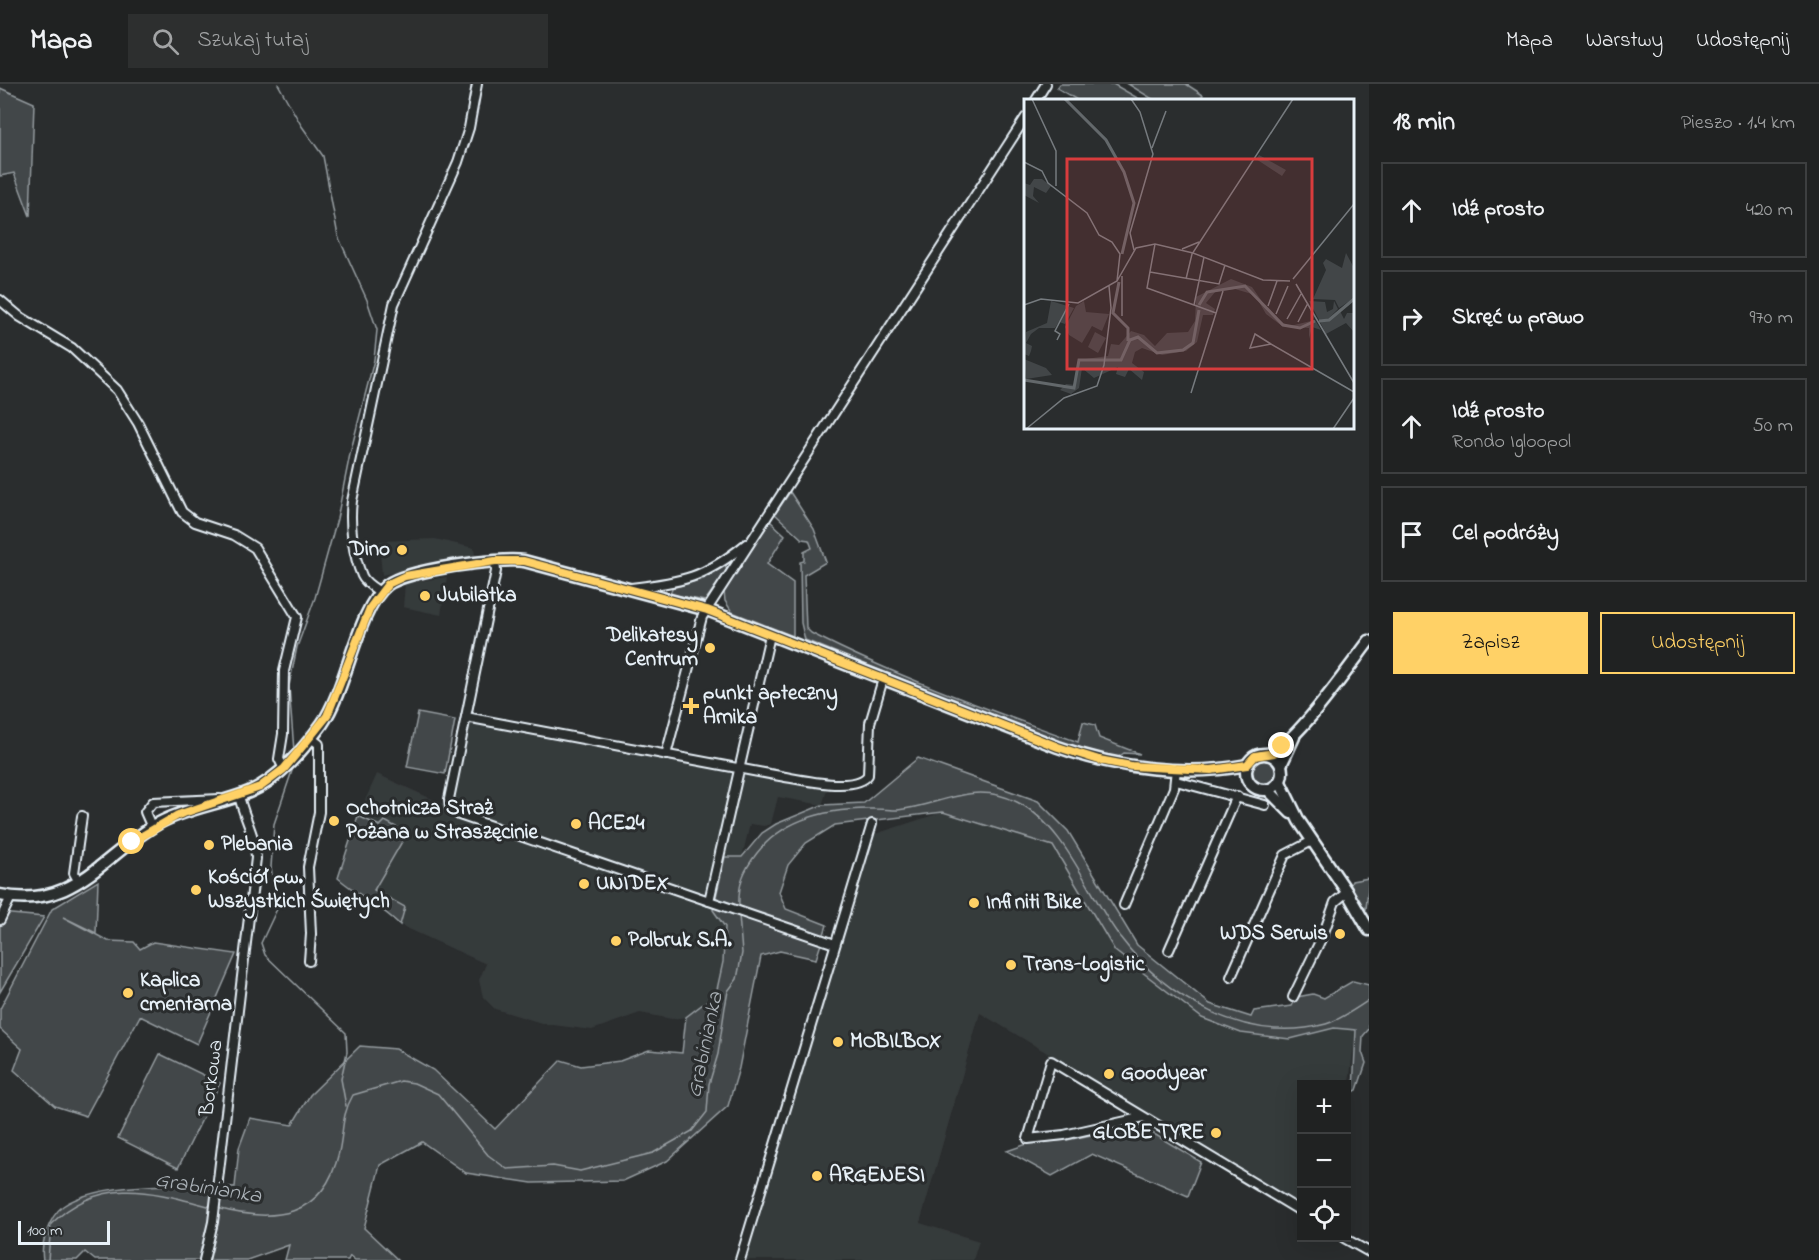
<!DOCTYPE html>
<html lang="pl">
<head>
<meta charset="utf-8">
<style>
  body { margin:0; font-family:"Indie Flower",sans-serif; background:#2d2f2f; color:#f1f3f6 }
  .controls { position:absolute; right:18px; bottom:18px; display:grid; overflow:hidden; border-radius:0px; box-shadow:0 6px 24px #0002 }
  .controls button { width:54px; height:54px; display:grid; place-items:center; padding:0; border:0; border-bottom:2px solid #3d3f40; background:#202222; color:#f1f3f6; font:30px sans-serif }
  .scale { position:absolute; left:18px; bottom:15px; width:92px; box-sizing:border-box; padding-left:6px; border:3px solid #e8f1f8; border-top:0; font-size:16px; line-height:21px; white-space:nowrap; color:#e8f1f8; -webkit-text-stroke:4px #2a2d2e; paint-order:stroke }
  .stop { position:absolute; width:18px; height:18px; margin:-14px; border:4px solid #ffd166; border-radius:50%; background:#fff }
  .stop.end { background:#ffd166; border-color:#fff; box-shadow:0 2px 6px #0008 }
  .list { margin:0; padding:0; list-style:none }
  h2 { display:flex; justify-content:space-between; align-items:center; height:78px; margin:0; padding:0 24px; font-size:26px }
  h2 small { font-size:20px; font-weight:400; color:#a2a4a5 }
  .list li { display:grid; grid-template-columns:39px 1fr auto; gap:18px; align-items:center; box-sizing:border-box; height:96px; margin:0 12px 12px; padding:0 12px; border:2px solid #3d3f40; border-radius:0px }
  .list b { display:block; font-size:22px; white-space:nowrap }
  .list p { margin:0; font-size:20px; white-space:nowrap; color:#a2a4a5 }
  .list em { font-size:20px; font-style:normal; color:#a2a4a5 }
  .actions { display:flex; gap:12px; padding:18px 24px }
  .actions a { flex:1; padding:14px 0; border:2px solid #ffd166; border-radius:0px; text-align:center; font-size:21px; color:#ffd166 }
  .actions .main { background:#ffd166; color:#111 }
  .icon { flex:none; width:33px; height:33px; fill:none; stroke:currentColor; stroke-width:2; stroke-linecap:round; stroke-linejoin:round }
  .map { position:relative; flex:none; width:1369px; height:1176px; overflow:hidden }
  header { display:flex; align-items:center; gap:36px; box-sizing:border-box; height:84px; padding:0 30px; background:#202222; border-bottom:2px solid #3d3f40 }
  header strong { font-size:28px }
  nav { display:flex; gap:33px; margin-inline-start:auto; font-size:21px }
  .search { width:420px; height:54px; background:#2d2f2f; display:flex; align-items:center; gap:15px; box-sizing:border-box; padding:0 21px; border-radius:0px; color:#a2a4a5; font-size:22px }
  main { display:flex }
  aside { flex:1; background:#202222 }
  .map>svg:first-child { display:block }
  .built { fill:#363a3b }
  .green { fill:#424648; stroke:#959ca0; stroke-width:1.5 }
  .lines { fill:none; stroke-linecap:round; stroke-linejoin:round }
  .stream { stroke:#989fa3; stroke-width:1.5 }
  .street-casing { stroke:#e8f1f8; stroke-width:12 }
  .secondary-casing { stroke:#e8f1f8; stroke-width:15 }
  .street { stroke:#2a2d2e; stroke-width:8 }
  .secondary { stroke:#2a2d2e; stroke-width:10 }
  .route { stroke:#ffd166; stroke-width:8 }
  .poi-dot { fill:#ffd166; stroke:#2a2d2e; stroke-width:2 }
  .labels { text-anchor:middle; dominant-baseline:central; stroke-width:6; stroke-linejoin:round; paint-order:stroke }
  .poi-label { font-size:21px; font-weight:bold; fill:#e8f1f8; stroke:#2a2d2e; text-anchor:start }
  .street-label { font-size:21px; fill:#e8f1f8; stroke:#2a2d2e }
  .water-label { font-size:22px; font-style:italic; fill:#acb3b9; stroke:#2a2d2e }
  .inset-river { fill:none; stroke:#63686b; stroke-width:3 }
  .inset-road { fill:none; stroke:#767b7f; stroke-width:1.5 }
  .view { fill:#d83c3d; fill-opacity:0.15; stroke:#d83c3d; stroke-width:3 }
  .inset-edge { fill:none; stroke:#e8f1f8; stroke-width:3 }
</style>
</head>
<body>
<header>
<strong>Mapa</strong>
<div class="search"><svg class="icon" aria-label="search" viewBox="0 0 24 24"><circle cx="10" cy="10" r="6"/><path d="M15 15l6 6"/></svg>Szukaj tutaj</div>
<nav><a>Mapa</a><a>Warstwy</a><a>Udostępnij</a></nav>
</header>
<main>
<div class="map">
<svg width="1369" height="1176" viewBox="0 0 1369 1176">
  <rect width="100%" height="100%" fill="#2a2d2e"/>
  <filter id="ink" filterUnits="userSpaceOnUse"><feTurbulence type="fractalNoise" baseFrequency=".0167" numOctaves="2"/><feDisplacementMap in="SourceGraphic" scale="12" xChannelSelector="R" yChannelSelector="G"/><feConvolveMatrix kernelMatrix="1 2 1 2 8 2 1 2 1" color-interpolation-filters="sRGB"/></filter>
  <g filter="url(#ink)">
    <g class="built">
      <polygon points="435,455 474,464 475,471 382,491 379,457"/>
      <polygon points="447,493 441,531 403,523 405,499"/>
      <polygon points="469,639 828,703 822,721 778,713 771,740 764,742 750,740 725,843 723,878 716,910 686,933 672,935 640,929 592,946 545,940 495,925 483,913 479,896 486,880 400,841 405,823 374,807 380,742 358,732 377,690 443,720 452,718"/>
      <polygon points="943,728 1053,762 1115,867 1241,949 1290,955 1335,944 1356,946 1347,1014 1346,1000 1302,1000 1301,1120 980,929 920,1139 979,1157 973,1176 746,1176 872,751"/>
    </g>
    <g class="green">
      <polygon points="1060,0 1113,0 1141,16 1077,16 1057,4"/>
      <polygon points="1128,0 1186,0 1203,11 1199,16 1154,16"/>
      <polygon points="0,4 34,19 30,132 14,89 0,92"/>
      <path d="M790,408L814,445L826,478L804,491L806,544L811,549C897,593 987,625 1078,658L1083,638L1095,641L1099,654L1140,670L1124,669L1117,674L1059,658L805,556L801,539L800,478L804,477V468L812,464L809,456L802,455L775,430Z"/>
      <polygon points="770,437 785,451 767,480 793,499 793,552 732,528 725,517 724,507"/>
      <polygon points="725,482 727,486 705,517 670,510 672,504 703,495"/>
      <polygon points="418,629 455,636 445,690 407,683"/>
      <path d="M918,674L1038,717L1068,747L1137,861L1210,920L1251,933L1254,927L1292,922L1297,913L1313,910L1324,914L1353,897L1369,901V945L1363,952L1362,968L1366,979L1357,1006L1353,1008L1356,946L1334,944L1290,955L1241,949L1202,934L1115,867L1053,762L943,728L835,741L806,759L788,781L779,808L786,825L827,841L816,875L780,867L761,872L739,984L728,1022L667,1077L623,1097L532,1099L466,1089L422,1058L380,1081L364,1144L398,1176H355L350,1172L348,1176H285L289,1161L247,1176H95L85,1168L77,1176H43C40,1160 49,1133 63,1122C100,1096 190,1101 235,1103L239,1064L250,1034L292,1041L310,1011L360,962L396,965L433,986L495,1045L561,976L581,982L620,977L649,966L682,969L686,933L716,910L723,878L725,843L713,826L725,773H742L762,749L776,740L822,721L864,719Z"/>
      <circle cx="1265" cy="688" r="14"/>
      <path d="M358,732L380,742L385,737L407,749L374,806L405,823L400,841C382,823 358,811 338,794Z"/>
      <polygon points="1369,794 1366,825 1360,822 1350,802 1352,797"/>
      <polygon points="98,797 96,849 63,833 108,857 134,858 140,865 153,858 236,870 197,960 140,932 86,1032 55,1022 14,986 22,965 0,945 0,925 52,825"/>
      <polygon points="0,829 44,833 0,908"/>
      <polygon points="160,970 220,999 178,1084 118,1054"/>
      <polygon points="1139,1041 1201,1078 1188,1112 1092,1070 1052,1092 1007,1067 1030,1059 1067,1056"/>
    </g>
    <g class="lines">
      <g class="stream">
        <polyline points="278,0 301,41 323,72 338,152 367,216 377,246 374,276 350,370 337,435 315,514 297,563 289,602 294,667"/>
        <polyline points="294,681 274,740 271,783 277,825 261,859 265,871 346,949 347,968 341,995 346,1022"/>
        <path d="M739,823C738,800 743,787 757,769C785,733 831,724 875,725C883,725 890,726 898,726C942,721 973,696 1017,718C1066,742 1088,811 1120,853C1167,915 1246,961 1326,940C1340,936 1357,924 1369,916"/>
        <path d="M217,1124C273,1139 324,1135 339,1068C344,1046 341,1032 353,1011L401,997L414,999L438,1010L488,1071L507,1085L553,1082L580,1087L653,1069L692,1047L707,1028L709,1000L718,970L725,923L728,907L737,895L742,869L739,831"/>
        <path d="M48,1176L51,1140C101,1091 151,1107 212,1123"/>
      </g>
      <g class="street-casing">
        <g id="street">
          <polyline points="1036,16 1046,0"/>
          <polyline points="0,216 19,232 72,264 117,306 138,339 182,428 195,438 234,451 255,464 297,533 284,587 283,650 279,675 284,685"/>
          <polyline points="495,477 496,487 449,715 450,725 459,731 709,817"/>
          <path d="M631,504C683,498 704,494 746,460"/>
          <path d="M380,508C374,504 365,499 362,492C353,471 349,439 352,417L394,220L458,78L469,44L477,0"/>
          <polyline points="770,551 709,817 835,860"/>
          <path d="M466,633L780,692C799,695 856,709 868,691L870,639L883,595"/>
          <polyline points="666,671 702,533 1026,33"/>
          <polyline points="1176,697 1265,721"/>
          <polyline points="152,744 145,728 153,718 220,715"/>
          <polyline points="79,798 74,789 82,732"/>
          <polyline points="1124,821 1174,704 1176,685"/>
          <polyline points="0,836 11,813"/>
          <polyline points="1169,866 1237,712"/>
          <polyline points="309,877 311,850 308,783 319,728 319,660 311,654"/>
          <polyline points="1231,893 1285,771 1312,757"/>
          <polyline points="1293,913 1323,851 1335,818 1347,808"/>
          <polyline points="1144,1033 1064,1051 1028,1055 1051,977 1302,1128"/>
          <polyline points="1344,1154 1369,1168"/>
          <path d="M204,1176L213,1138L256,774C256,751 243,733 239,711"/>
          <polyline points="740,1176 872,740"/>
        </g>
      </g>
      <g class="secondary-casing">
        <g id="secondary">
          <circle cx="1264" cy="688" r="18"/>
          <path d="M1267,670C1292,666 1351,580 1369,557"/>
          <polyline points="1281,681 1294,653"/>
          <polyline points="1280,698 1299,737 1347,808 1369,846"/>
          <polyline points="1268,706 1291,729"/>
          <path d="M0,811C75,826 101,772 159,739C187,724 220,720 249,708C279,695 303,666 322,640C347,605 357,525 387,501C406,486 500,473 524,477L707,526L1058,663C1116,684 1186,693 1247,681"/>
        </g>
      </g>
      <use href="#street" class="street"/>
      <use href="#secondary" class="secondary"/>
    </g>
  </g>
  <g class="lines" filter="url(#ink)">
    <polyline class="route" points="132,758 178,731 260,703 284,685 327,632 370,524 388,500 405,492 495,477 524,477 707,526 1058,663 1099,676 1131,682 1211,686 1247,681 1255,672 1274,669 1282,662"/>
  </g>
  <g class="poi-dot">
    <circle cx="402" cy="466" r="6"/>
    <circle cx="425" cy="512" r="6"/>
    <circle cx="710" cy="564" r="6"/>
    <path d="M688 613h6v6h6v6h-6v6h-6v-6h-6v-6h6z"/>
    <circle cx="334" cy="737" r="6"/>
    <circle cx="576" cy="740" r="6"/>
    <circle cx="209" cy="761" r="6"/>
    <circle cx="584" cy="800" r="6"/>
    <circle cx="196" cy="806" r="6"/>
    <circle cx="974" cy="819" r="6"/>
    <circle cx="1340" cy="850" r="6"/>
    <circle cx="616" cy="857" r="6"/>
    <circle cx="1011" cy="881" r="6"/>
    <circle cx="128" cy="909" r="6"/>
    <circle cx="838" cy="958" r="6"/>
    <circle cx="1109" cy="990" r="6"/>
    <circle cx="1216" cy="1049" r="6"/>
    <circle cx="817" cy="1092" r="6"/>
  </g>
  <g class="labels">
    <g class="poi-label">
      <text x="390" y="466" text-anchor="end">Dino</text>
      <text x="437" y="512">Jubilatka</text>
      <text x="698" y="552" text-anchor="end">Delikatesy<tspan x="698" dy="24">Centrum</tspan></text>
      <text x="703" y="610">punkt apteczny<tspan x="703" dy="24">Arnika</tspan></text>
      <text x="346" y="725">Ochotnicza Straż<tspan x="346" dy="24">Pożana w Straszęcinie</tspan></text>
      <text x="588" y="740">ACE24</text>
      <text x="221" y="761">Plebania</text>
      <text x="208" y="794">Kościół pw.<tspan x="208" dy="24">Wszystkich Świętych</tspan></text>
      <text x="596" y="800">UNIDEX</text>
      <text x="986" y="819">Infiniti Bike</text>
      <text x="1328" y="850" text-anchor="end">WDS Serwis</text>
      <text x="628" y="857">Polbruk S.A.</text>
      <text x="1023" y="881">Trans-Logistic</text>
      <text x="140" y="897">Kaplica<tspan x="140" dy="24">cmentarna</tspan></text>
      <text x="850" y="958">MOBILBOX</text>
      <text x="1121" y="990">Goodyear</text>
      <text x="1204" y="1049" text-anchor="end">GLOBE TYRE</text>
      <text x="829" y="1092">ARGENESI</text>
    </g>
    <g class="street-label">
      <text transform="translate(212 994) rotate(-83)">Borkowa</text>
    </g>
    <g class="water-label">
      <text transform="translate(706 961) rotate(-78)">Grabinianka</text>
      <text transform="translate(208 1105) rotate(9)">Grabinianka</text>
    </g>
  </g>
  <g transform="translate(1024 15)">
    <rect width="330" height="330" fill="#2a2d2e"/>
    <path d="M235,56L262,71L258,77L232,60ZM10,80H18L27,87L22,94L10,88L9,97L15,104L0,96V84L6,86ZM322,154L330,169V199L315,209L311,201L289,200L302,171L299,164L302,160L318,169ZM207,180L228,188L246,214L259,224L266,227L291,221L297,231L288,228L285,240V229L258,227L242,215L231,196L211,190L192,192L182,204L191,210L189,216H179L173,243L162,252L138,256L118,249L111,253L108,264L120,273L118,281L105,270L101,278L92,275L94,268L70,279L58,269L55,289L47,295L36,291L42,285L51,286L54,261L84,257L87,245L95,246L107,232L120,236L131,247L143,234L164,233L171,222L172,198ZM27,202L50,209L41,225L35,223L31,229H15L7,235L2,244L8,247L7,252L5,257L0,255L2,233L23,224ZM60,202L62,213L85,215L78,232L68,227L58,244L45,236L41,228L52,207ZM285,202L301,203L303,213L309,210L310,202L314,210L304,220L295,221ZM316,212L320,220L323,214H330V233L322,224L302,235L296,223L305,221ZM71,233L82,239L74,254L64,248ZM0,260L22,269L28,276L2,280Z" fill="#424648"/>
    <path class="inset-river" d="M41,0L82,41L100,73L110,104L98,155M95,183L89,214L104,229V242M175,206L183,193L221,187L259,226L276,229L291,222M295,222L305,221L330,200M0,281L50,289L55,261H97L106,241L114,238L133,254L159,251L169,244L175,211"/>
    <path class="inset-road" d="M8,0L32,52V87M107,0L116,13L129,55L106,134L110,151M128,49L142,12M0,63L18,72L24,84L63,114L75,136L88,143L96,155L93,182M131,145L123,189L170,206M158,150L175,143M180,158L170,206L192,214M126,173L195,185L201,166M162,180L168,155L269,0M269,180L330,105M272,185L330,284M0,206L17,200L54,204L93,182L112,149L131,145L169,154L239,181L266,182M244,207L253,182M252,215L264,187M98,217V177M263,220L277,195M274,223L284,204M33,241L36,235L31,232L45,205M247,245L231,235L226,249L247,245L330,293M167,294L199,192M2,330L40,299L73,287L80,266L87,209L85,187M309,330L330,299"/>
    <path class="view" d="M43,60H288V270H43Z"/>
    <rect width="330" height="330" class="inset-edge"/>
  </g>
</svg>
<div class="controls">
<button>+</button>
<button>−</button>
<button><svg class="icon" aria-label="locate" viewBox="0 0 24 24"><circle cx="12" cy="12" r="6"/><path d="M12 2v4M12 18v4M2 12h4M18 12h4"/></svg></button>
</div>
<div class="scale">100 m</div>
<div class="stop" style="left:132px;top:758px"></div>
<div class="stop end" style="left:1282px;top:662px"></div>
</div>
<aside>
<h2>18 min<small>Pieszo · 1.4 km</small></h2>
<ul class="list">
<li><svg class="icon" aria-label="ahead" viewBox="0 0 24 24"><path d="M12 20V5M6 11l6-6 6 6"/></svg><div><b>Idź prosto</b></div><em>420 m</em></li>
<li><svg class="icon" aria-label="right" viewBox="0 0 24 24"><path d="M7 20v-9h11M14 6l5 5-5 5"/></svg><div><b>Skręć w prawo</b></div><em>970 m</em></li>
<li><svg class="icon" aria-label="ahead" viewBox="0 0 24 24"><path d="M12 20V5M6 11l6-6 6 6"/></svg><div><b>Idź prosto</b><p>Rondo Igloopol</p></div><em>50 m</em></li>
<li><svg class="icon" aria-label="arrive" viewBox="0 0 24 24"><path d="M6 21V4h12l-3 4 3 4H6"/></svg><div><b>Cel podróży</b></div></li>
</ul>
<div class="actions"><a class="main">Zapisz</a><a>Udostępnij</a></div>
</aside>
</main>
</body>
</html>
